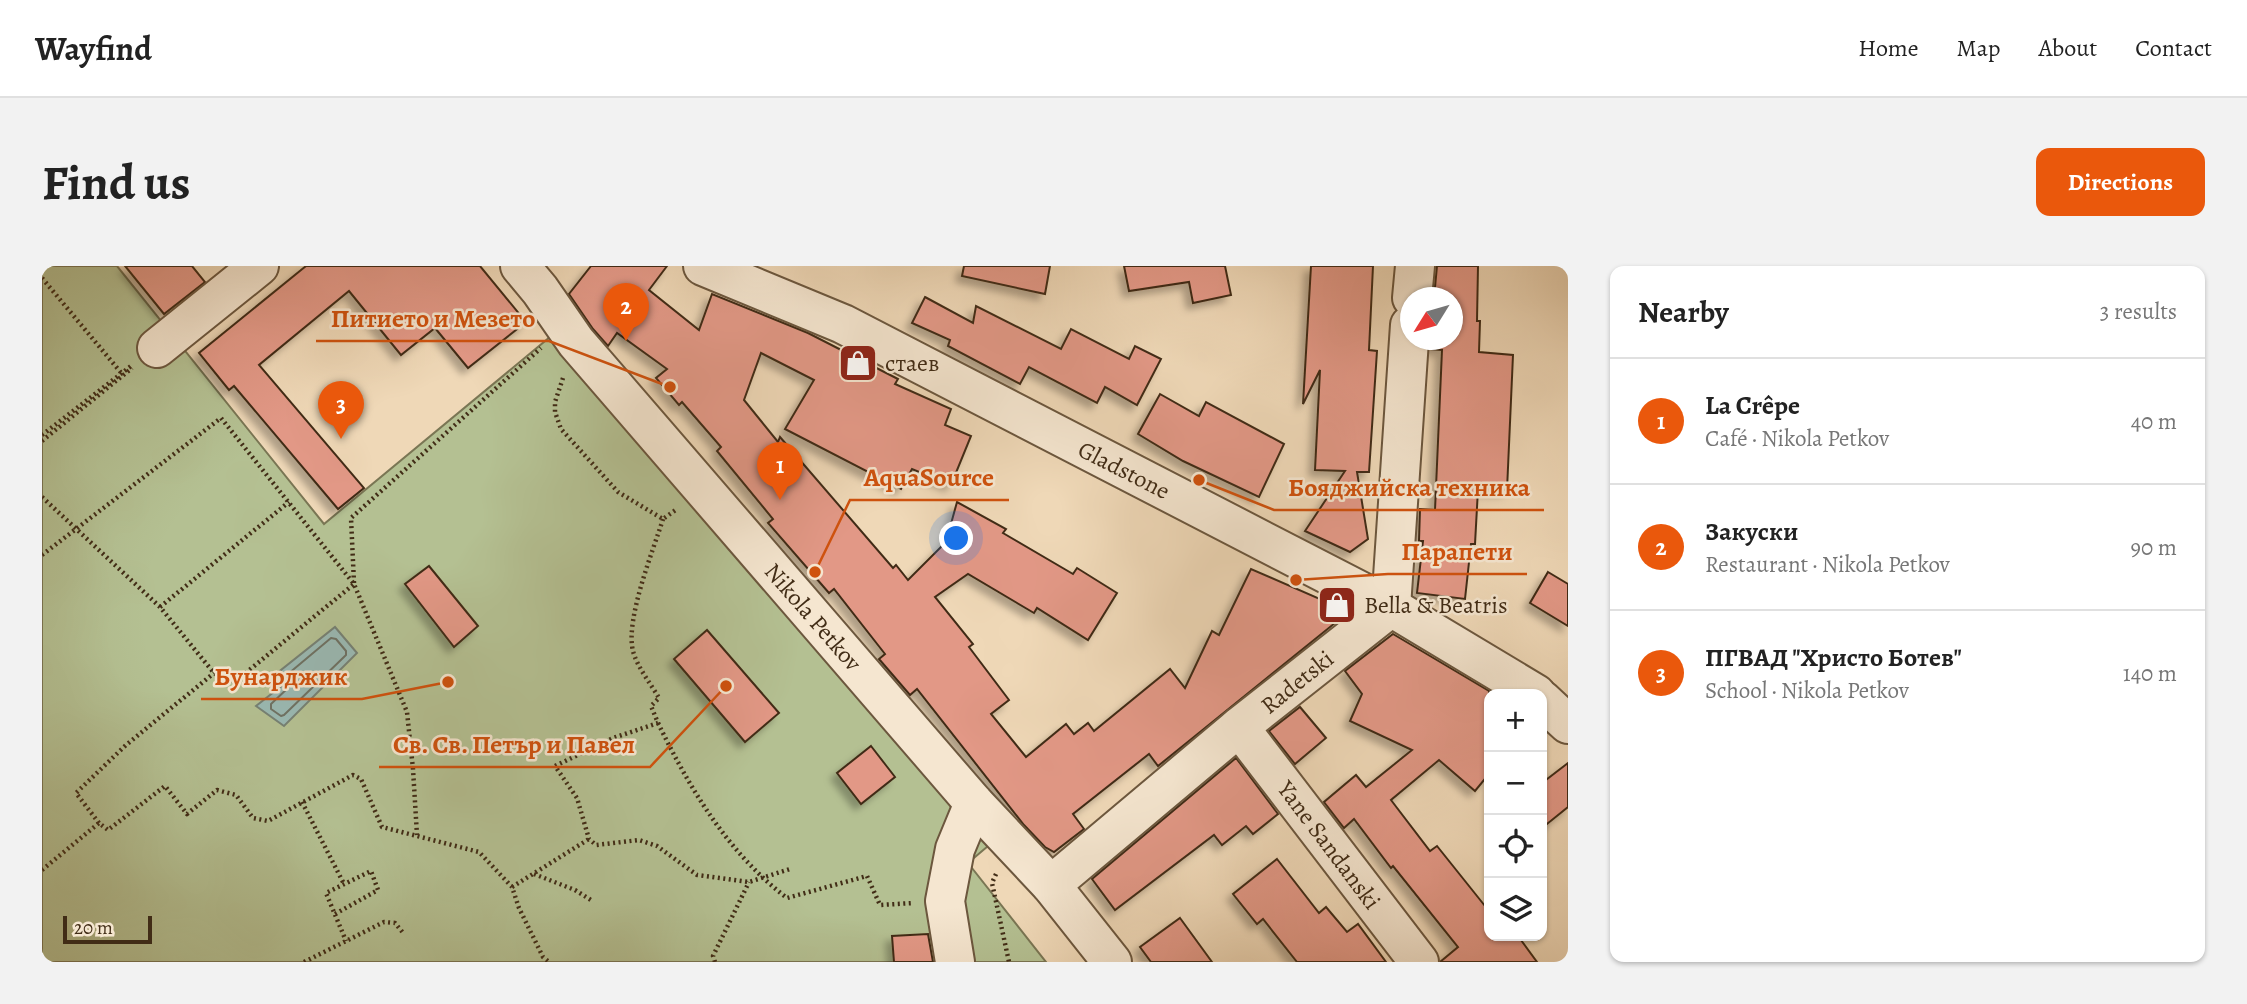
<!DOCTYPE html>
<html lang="en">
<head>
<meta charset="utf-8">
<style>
  body { margin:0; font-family:Alegreya,serif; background:#f2f2f2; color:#222 }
  .controls { position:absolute; right:21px; bottom:21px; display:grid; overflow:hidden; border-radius:14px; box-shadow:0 2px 5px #0004 }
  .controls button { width:63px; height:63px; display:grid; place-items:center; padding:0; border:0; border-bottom:2px solid #e0e0e0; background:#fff; color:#222; font:35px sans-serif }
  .compass { position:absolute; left:1358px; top:21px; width:63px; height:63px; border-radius:50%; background:#fff; box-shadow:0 2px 5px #0004; rotate:233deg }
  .scale { position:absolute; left:21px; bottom:18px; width:89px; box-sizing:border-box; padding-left:7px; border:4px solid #412c16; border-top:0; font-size:19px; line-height:24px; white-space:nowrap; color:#412c16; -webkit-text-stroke:5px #f5e6d0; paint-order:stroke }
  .you { position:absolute; left:915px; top:273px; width:24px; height:24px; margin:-18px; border:5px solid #fff; border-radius:50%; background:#1a73e8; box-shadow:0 0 0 10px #1a73e833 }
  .badge { display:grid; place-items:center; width:46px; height:46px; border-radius:50%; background:#ea580c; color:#fff; font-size:23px; font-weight:700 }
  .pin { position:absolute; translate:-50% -58px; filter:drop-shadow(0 2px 4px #0008) }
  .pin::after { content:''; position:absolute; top:37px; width:24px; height:21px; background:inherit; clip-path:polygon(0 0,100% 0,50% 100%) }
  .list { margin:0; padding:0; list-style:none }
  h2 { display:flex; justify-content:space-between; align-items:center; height:91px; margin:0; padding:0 28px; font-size:30px }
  h2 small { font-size:23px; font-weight:400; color:#767676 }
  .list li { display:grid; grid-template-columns:46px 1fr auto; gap:21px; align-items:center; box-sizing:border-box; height:126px; padding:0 28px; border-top:2px solid #e0e0e0 }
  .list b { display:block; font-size:26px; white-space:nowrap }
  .list p { margin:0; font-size:23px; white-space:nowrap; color:#767676 }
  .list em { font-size:23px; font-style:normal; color:#767676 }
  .icon { flex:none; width:38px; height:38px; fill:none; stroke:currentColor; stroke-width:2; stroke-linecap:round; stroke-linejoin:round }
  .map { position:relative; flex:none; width:1526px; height:696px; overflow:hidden; border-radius:14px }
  header { display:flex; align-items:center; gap:42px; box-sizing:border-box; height:98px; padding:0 35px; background:#fff; border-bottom:2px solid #e0e0e0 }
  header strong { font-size:33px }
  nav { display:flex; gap:38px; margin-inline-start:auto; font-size:24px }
  .intro { display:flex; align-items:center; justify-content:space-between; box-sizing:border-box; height:168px; padding:0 42px }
  h1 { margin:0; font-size:49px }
  .button { padding:18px 32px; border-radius:14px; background:#ea580c; color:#fff; font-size:24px; font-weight:700 }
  main { display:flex; gap:42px; padding:0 42px }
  aside { flex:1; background:#fff; border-radius:14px; box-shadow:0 2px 5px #0004 }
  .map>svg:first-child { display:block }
  .green { fill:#b4c092; stroke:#7a7654; stroke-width:2 }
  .water { fill:#9ab9b3; stroke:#768174; stroke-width:2 }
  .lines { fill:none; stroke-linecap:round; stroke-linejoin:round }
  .shore { stroke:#6e7264; stroke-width:2 }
  .building { fill:#e29886; stroke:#412c16; stroke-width:2; filter:url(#shadow) }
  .minor-casing { stroke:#6c573e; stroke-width:42 }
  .path { stroke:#412c16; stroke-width:4.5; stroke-dasharray:2 3.5; stroke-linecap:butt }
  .minor { stroke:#f5e6d0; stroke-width:38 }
  .labels { text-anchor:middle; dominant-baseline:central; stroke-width:5; stroke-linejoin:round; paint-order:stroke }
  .poi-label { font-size:24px; fill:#412c16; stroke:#f5e6d0; text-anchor:start }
  .street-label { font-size:24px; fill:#412c16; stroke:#f5e6d0 }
  .leader { fill:none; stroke:#cf520e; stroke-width:2.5 }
  .callout-dot { fill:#cf520e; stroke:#f5e6d0; stroke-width:2.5 }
  .callout-label { font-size:26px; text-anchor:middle; font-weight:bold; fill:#cf520e; stroke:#f5e6d0; stroke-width:5; stroke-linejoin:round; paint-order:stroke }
</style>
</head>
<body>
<header>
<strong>Wayfind</strong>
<nav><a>Home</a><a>Map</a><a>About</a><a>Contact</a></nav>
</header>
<div class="intro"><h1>Find us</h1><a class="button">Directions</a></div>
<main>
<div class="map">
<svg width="1526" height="696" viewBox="0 0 1526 696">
  <defs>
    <filter id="shadow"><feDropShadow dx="-6" dy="6" stdDeviation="3.5" flood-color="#0004"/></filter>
  </defs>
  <rect width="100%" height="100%" fill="#efd8b7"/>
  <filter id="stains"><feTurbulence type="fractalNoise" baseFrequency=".00286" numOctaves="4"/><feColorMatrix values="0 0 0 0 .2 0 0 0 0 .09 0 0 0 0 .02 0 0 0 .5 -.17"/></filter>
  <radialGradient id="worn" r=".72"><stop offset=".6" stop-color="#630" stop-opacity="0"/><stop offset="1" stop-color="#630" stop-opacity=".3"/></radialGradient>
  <polygon class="green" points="0,0 75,0 282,258 508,71 952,575 926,597 1004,696 0,696"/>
  <polygon class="water" points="293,361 315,387 242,460 214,440 242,418 234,408"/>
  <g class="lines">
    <polygon class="shore" points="289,372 294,373 304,385 304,389 242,449 239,450 229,443 229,438 247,421 246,408"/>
  </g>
  <g class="building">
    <polygon points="83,0 150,0 163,16 122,48"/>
    <polygon points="264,0 438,0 484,56 426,102 393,62 359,89 307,25 217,99 322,222 296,243 192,120 187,124 157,87"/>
    <polygon points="549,0 625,0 607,24 657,64 670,28 766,67 856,113 853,118 909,143 903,159 929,170 909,219 870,203 859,223 743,163 772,114 719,87 702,134 736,176 738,171 851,302 854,299 866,314 904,276 915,236 964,263 961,267 1031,308 1035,302 1075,327 1046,374 995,342 992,347 926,308 893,331 931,378 927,381 967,434 949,448 984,491 1024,458 1032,468 1046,457 1052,465 1128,403 1143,422 1170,365 1177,369 1209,303 1278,333 1289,345 1293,357 1116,500 1107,488 1031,548 1042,563 1012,586 1003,581 982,559 875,423 868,429 837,393 843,388 792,323 787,327 726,257 731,253 675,185 679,181 640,136 637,139 614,112 625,103 575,67 566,80 551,63 527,28"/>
    <polygon points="922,0 1008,0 1003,28 920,10"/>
    <polygon points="1082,0 1183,0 1189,29 1151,37 1147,16 1087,25"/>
    <polygon points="1269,0 1331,0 1327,84 1335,85 1327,206 1315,206 1326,273 1308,286 1263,265 1303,205 1273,204 1278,104 1261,138"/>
    <polygon points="1395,0 1436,0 1435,55 1438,55 1437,86 1471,89 1465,224 1436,223 1433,278 1429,278 1423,333 1375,327 1381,275 1377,275 1378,243 1393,244 1400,84 1388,83 1389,74 1410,74 1410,32 1392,32"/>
    <polygon points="883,31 931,57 934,40 1019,83 1029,63 1087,93 1093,80 1119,93 1095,139 1063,121 1055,137 987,101 978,118 906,80 908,74 870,57"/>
    <polygon points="1118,128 1157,150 1164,136 1242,178 1217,231 1141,195 1096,168"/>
    <polygon points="387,300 436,360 412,381 363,318"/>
    <polygon points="1506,306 1526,318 1526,360 1488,337"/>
    <polygon points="665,364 737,447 703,476 632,393"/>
    <polygon points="1351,368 1447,425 1447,508 1433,525 1397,494 1349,534 1388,585 1395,580 1447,645 1447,670 1476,670 1495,696 1398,696 1416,681 1351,600 1349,602 1312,553 1302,562 1282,536 1314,509 1324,521 1370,484 1308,455 1320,428 1303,405"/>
    <polygon points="1258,441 1284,472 1253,498 1227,465"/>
    <polygon points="829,480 853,511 819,538 795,507"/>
    <polygon points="1194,492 1236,548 1211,568 1204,560 1180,579 1172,569 1073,644 1050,613"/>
    <polygon points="1526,497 1526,541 1500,562 1500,517"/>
    <polygon points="1235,593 1277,647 1284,641 1305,666 1316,658 1344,696 1255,696 1221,653 1215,658 1191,628"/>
    <polygon points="1138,652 1170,696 1109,696 1098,681"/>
    <polygon points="886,668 891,696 852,696 850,670"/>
  </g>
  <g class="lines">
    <g class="minor-casing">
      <g id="minor">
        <polyline points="478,0 498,24 534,76 932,537 1009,619 1070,696"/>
        <polyline points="661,0 801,58 1349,341 1494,428"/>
        <polyline points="1370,32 1373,0"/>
        <polyline points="115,82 217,0"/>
        <polyline points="1500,434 1526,458"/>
        <polyline points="1197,461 1377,696"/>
        <polyline points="1009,619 1197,461 1349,341 1368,59"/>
        <polyline points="913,696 903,635 913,583 932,537"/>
      </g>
    </g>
    <g class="path">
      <polyline points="0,12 81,109"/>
      <polyline points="521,112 513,136 513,146 519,163 576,226 621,253 635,243"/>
      <polyline points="0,169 89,100"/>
      <polyline points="0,175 90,102"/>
      <polyline points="0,231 118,341 172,407 189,419 312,318"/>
      <path d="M621,253C611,285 583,354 591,385C595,401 609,418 617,432L609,440L616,457L571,472L513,500L535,532L547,573L554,579L597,574L615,580L655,609L707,616L748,603"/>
      <polyline points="0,289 179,152 312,318 365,446 371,503 375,569"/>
      <polyline points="312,317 309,252 499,82"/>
      <polyline points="118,341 247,236"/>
      <path d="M616,457C648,523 686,587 745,632L825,610L838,639L871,637"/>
      <polyline points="260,536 302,618"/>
      <polyline points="57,557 34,527 84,479 172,407"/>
      <polyline points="0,604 57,557 66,564 123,520 145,548 175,524 194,529 211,552 226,555 311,509 319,513 340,561 437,586 470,621 477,642 501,691 507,696"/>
      <polyline points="492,608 533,624 549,634"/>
      <polyline points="954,608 950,617 967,696"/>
      <polyline points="470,621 547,573"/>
      <polyline points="293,648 336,624 329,605 284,627 304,675"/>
      <polyline points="262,696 342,656 353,657 362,668"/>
      <polyline points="673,696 671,690 707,616"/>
    </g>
    <use href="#minor" class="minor"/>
  </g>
  <defs>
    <g id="shop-square" transform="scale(2.0125)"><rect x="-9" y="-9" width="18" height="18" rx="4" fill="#8f2418" stroke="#f5e6d0"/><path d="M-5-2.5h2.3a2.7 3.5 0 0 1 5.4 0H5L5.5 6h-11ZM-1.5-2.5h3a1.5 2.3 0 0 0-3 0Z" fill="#fff"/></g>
  </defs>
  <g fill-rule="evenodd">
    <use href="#shop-square" x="816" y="97"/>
    <use href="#shop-square" x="1295" y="339"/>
  </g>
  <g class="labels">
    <g class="poi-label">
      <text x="843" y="97">стаев</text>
      <text x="1322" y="339">Bella &amp; Beatris</text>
    </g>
    <g class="street-label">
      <text transform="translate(1082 204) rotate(27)">Gladstone</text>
      <text transform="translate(771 351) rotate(49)">Nikola Petkov</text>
      <text transform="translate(1255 416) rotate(-39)">Radetski</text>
      <text transform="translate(1287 579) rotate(53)">Yane Sandanski</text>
    </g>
  </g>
  <path class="leader" d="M628 121L507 75H274M773 306L808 234H967M1157 214L1232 244H1502M1254 314L1346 308H1485M406 416L320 433H159M684 420L608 501H337"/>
  <g class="callout-dot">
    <circle cx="628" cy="121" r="7"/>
    <circle cx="773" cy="306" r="7"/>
    <circle cx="1157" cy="214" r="7"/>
    <circle cx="1254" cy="314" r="7"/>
    <circle cx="406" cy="416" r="7"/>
    <circle cx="684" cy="420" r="7"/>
  </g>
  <g class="callout-label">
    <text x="391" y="61">Питието и Мезето</text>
    <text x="887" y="220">AquaSource</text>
    <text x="1367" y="230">Бояджийска техника</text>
    <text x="1415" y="294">Парапети</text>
    <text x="239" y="419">Бунарджик</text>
    <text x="472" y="487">Св. Св. Петър и Павел</text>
  </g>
  <rect width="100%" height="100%" filter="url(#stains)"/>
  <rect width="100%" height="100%" fill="url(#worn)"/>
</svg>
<div class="controls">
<button>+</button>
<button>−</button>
<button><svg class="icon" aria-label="locate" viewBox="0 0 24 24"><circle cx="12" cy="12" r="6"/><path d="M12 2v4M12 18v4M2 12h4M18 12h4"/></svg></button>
<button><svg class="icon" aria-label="layers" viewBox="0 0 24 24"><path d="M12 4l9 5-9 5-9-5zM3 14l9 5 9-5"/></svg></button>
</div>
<svg class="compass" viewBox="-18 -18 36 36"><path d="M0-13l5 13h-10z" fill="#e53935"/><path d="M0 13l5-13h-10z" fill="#767676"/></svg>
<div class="scale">20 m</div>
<div class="you"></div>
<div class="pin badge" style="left:738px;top:234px">1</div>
<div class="pin badge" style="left:584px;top:75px">2</div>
<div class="pin badge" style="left:299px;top:173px">3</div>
</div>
<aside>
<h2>Nearby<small>3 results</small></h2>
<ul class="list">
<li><span class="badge">1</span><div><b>La Crêpe</b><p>Café · Nikola Petkov</p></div><em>40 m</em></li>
<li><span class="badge">2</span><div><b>Закуски</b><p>Restaurant · Nikola Petkov</p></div><em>90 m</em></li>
<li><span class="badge">3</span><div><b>ПГВАД &quot;Христо Ботев&quot;</b><p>School · Nikola Petkov</p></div><em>140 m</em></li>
</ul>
</aside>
</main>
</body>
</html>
